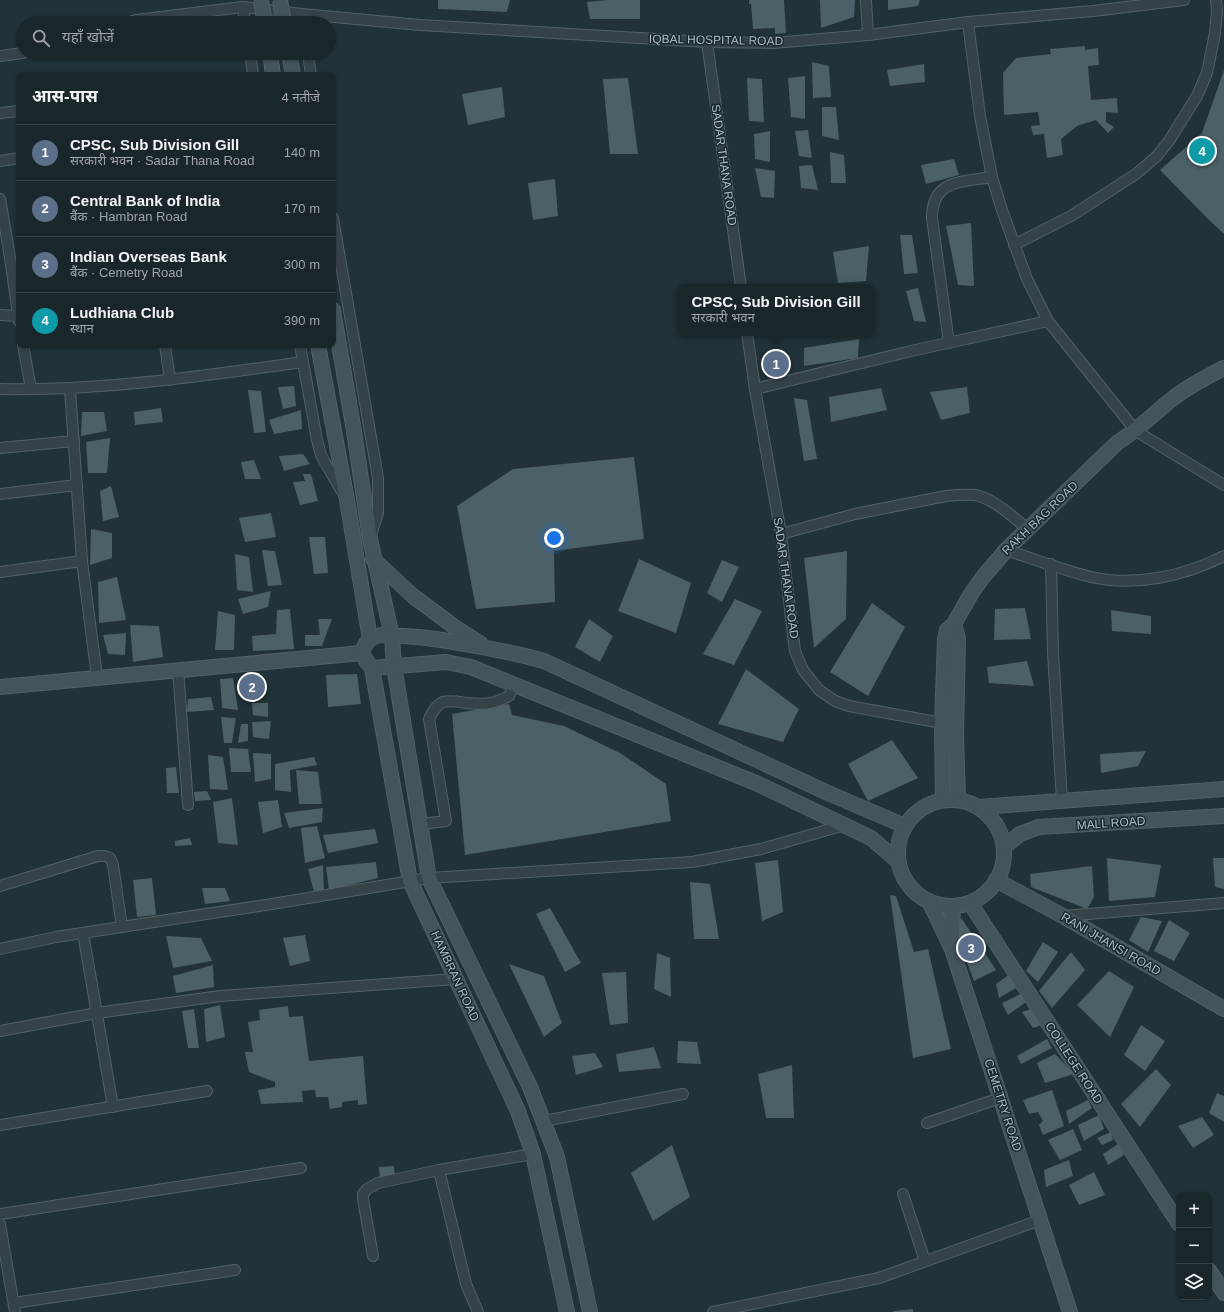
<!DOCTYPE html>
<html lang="hi">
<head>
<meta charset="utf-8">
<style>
  body { margin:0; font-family:Arial,"Noto Sans Devanagari",sans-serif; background:#222e32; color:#f1f3f6 }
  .controls { position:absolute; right:12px; bottom:12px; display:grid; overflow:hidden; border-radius:8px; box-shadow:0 1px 3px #0004 }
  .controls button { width:36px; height:36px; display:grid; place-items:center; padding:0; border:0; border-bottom:1px solid #374347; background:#19262a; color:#f1f3f6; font:20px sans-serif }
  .you { position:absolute; left:554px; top:538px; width:14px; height:14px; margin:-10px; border:3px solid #fff; border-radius:50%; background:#1a73e8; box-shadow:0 0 0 6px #1a73e833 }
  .badge { display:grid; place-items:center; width:26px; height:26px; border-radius:50%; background:#db2777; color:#fff; font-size:13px; font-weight:700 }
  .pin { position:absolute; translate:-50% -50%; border:2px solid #fff; box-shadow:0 1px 4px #0006 }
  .popup { position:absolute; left:677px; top:284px; width:198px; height:52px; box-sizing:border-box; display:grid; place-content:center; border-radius:8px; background:#19262a; filter:drop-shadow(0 1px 3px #0005); font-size:13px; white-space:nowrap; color:#9fa5a8 }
  .popup b { font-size:15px; color:#f1f3f6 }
  .popup::after { content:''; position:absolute; left:50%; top:100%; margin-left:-8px; border:8px solid transparent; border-top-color:#19262a }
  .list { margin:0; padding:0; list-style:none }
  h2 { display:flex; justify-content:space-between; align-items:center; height:52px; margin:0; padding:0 16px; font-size:17px }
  h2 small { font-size:13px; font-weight:400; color:#9fa5a8 }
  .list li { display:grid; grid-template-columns:26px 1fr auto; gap:12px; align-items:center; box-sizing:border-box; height:56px; padding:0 16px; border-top:1px solid #374347 }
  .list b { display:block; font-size:15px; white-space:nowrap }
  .list p { margin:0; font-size:13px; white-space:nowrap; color:#9fa5a8 }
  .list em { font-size:13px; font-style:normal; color:#9fa5a8 }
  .icon { flex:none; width:22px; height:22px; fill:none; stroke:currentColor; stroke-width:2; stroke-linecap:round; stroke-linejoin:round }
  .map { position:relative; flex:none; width:1224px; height:1312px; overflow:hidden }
  .search { position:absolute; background:#19262a; box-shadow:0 1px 3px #0004; left:16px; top:16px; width:320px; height:44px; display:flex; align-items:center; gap:10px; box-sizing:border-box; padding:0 14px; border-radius:22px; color:#9fa5a8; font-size:15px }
  .panel { position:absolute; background:#19262a; box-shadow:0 1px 3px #0004; left:16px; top:72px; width:320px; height:276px; border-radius:8px }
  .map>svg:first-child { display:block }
  .building { fill:#4c6067 }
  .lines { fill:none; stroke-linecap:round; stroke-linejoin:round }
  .street-casing { stroke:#526166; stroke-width:12 }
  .secondary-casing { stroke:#526166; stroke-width:16 }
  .street { stroke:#354348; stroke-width:10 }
  .secondary { stroke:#43545b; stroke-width:14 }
  .secondary-bridge-casing { stroke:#526166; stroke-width:16; stroke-linecap:butt }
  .secondary-bridge { stroke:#43545b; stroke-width:14 }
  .labels { text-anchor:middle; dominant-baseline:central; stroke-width:3; stroke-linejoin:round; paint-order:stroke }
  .street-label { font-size:12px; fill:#afbec5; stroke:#1a282d }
</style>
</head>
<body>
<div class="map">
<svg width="1224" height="1312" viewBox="0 0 1224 1312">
  <rect width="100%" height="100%" fill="#213238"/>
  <g class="building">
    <polygon points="438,0 510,0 507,12 438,9"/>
    <polygon points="608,0 640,0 640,19 590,19 587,2"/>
    <polygon points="749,0 784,0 786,33 775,34 775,28 753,29 751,4 749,4"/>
    <polygon points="820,0 855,0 854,17 821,28"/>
    <polygon points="888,0 920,0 918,6 888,10"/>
    <polygon points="1085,46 1085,50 1098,48 1099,65 1088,66 1091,100 1117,98 1118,113 1106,112 1106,122 1114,127 1108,133 1096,120 1077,126 1061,139 1063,155 1047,158 1044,134 1033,135 1031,126 1040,125 1038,112 1004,115 1003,73 1016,58 1051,54 1050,49"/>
    <polygon points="812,62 829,66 831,97 813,98"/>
    <polygon points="924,64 925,82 890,86 887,70"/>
    <polygon points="1224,70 1224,234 1208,219 1160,170 1202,133"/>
    <polygon points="805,76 805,119 791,117 788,78"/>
    <polygon points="628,78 638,154 610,154 603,79"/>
    <polygon points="747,78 762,79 764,122 749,121"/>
    <polygon points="502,87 505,117 468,125 462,94"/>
    <polygon points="822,107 836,107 839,140 822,136"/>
    <polygon points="808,130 812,158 799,156 795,131"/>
    <polygon points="770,131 770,162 755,159 754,134"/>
    <polygon points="830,152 844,155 846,183 831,183"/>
    <polygon points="954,159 959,175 926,184 921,165"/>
    <polygon points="812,165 818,190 801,188 799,166"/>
    <polygon points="755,168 775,171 774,198 761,197"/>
    <polygon points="555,179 558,216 533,220 528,183"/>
    <polygon points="971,223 974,286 958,285 946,226"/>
    <polygon points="900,235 912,235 918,273 904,274"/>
    <polygon points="869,246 866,281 838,283 833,252"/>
    <polygon points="918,288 926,322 914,321 906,291"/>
    <polygon points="859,339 858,358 804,366 804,348"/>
    <polygon points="294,386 296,406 283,409 278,387"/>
    <polygon points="967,387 970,413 941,420 930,392"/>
    <polygon points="881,388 887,410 831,422 829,397"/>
    <polygon points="248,390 261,391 266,432 254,433"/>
    <polygon points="794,398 807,400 817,459 804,461"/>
    <polygon points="161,408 163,422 135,425 134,412"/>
    <polygon points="301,410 302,429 274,434 269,420"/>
    <polygon points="82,412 104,412 107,431 81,436"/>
    <polygon points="110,438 107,473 88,473 86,442"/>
    <polygon points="303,454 310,464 284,471 279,456"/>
    <polygon points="634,457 644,539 554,551 555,602 476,609 457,506 513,469"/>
    <polygon points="254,460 261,479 245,479 241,462"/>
    <polygon points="303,474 311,474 318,501 300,505 293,482 305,481"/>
    <polygon points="111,486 119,517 103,521 100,491"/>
    <polygon points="271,513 276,537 245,542 239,518"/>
    <polygon points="91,529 112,533 112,558 90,565"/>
    <polygon points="309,537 325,537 328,573 314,574"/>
    <polygon points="262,550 275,551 282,585 268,586"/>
    <polygon points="847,551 846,619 814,648 804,558"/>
    <polygon points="235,554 249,557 253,592 237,590"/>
    <polygon points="639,559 691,583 676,633 618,611"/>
    <polygon points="722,560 739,567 722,602 707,593"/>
    <polygon points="117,577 126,620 99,623 98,582"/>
    <polygon points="271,591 268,607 243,614 238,599"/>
    <polygon points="735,599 762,611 734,665 703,654"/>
    <polygon points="872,603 905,627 868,696 830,672"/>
    <polygon points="1025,608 1031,639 994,640 995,609"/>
    <polygon points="290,609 294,649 253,651 252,636 276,634 277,610"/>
    <polygon points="1111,610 1151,616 1151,634 1112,631"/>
    <polygon points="218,611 235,615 234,650 215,650"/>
    <polygon points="318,619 332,619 322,646 305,646 305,635 320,635"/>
    <polygon points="589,619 613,636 600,662 575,647"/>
    <polygon points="130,625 159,626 163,657 133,662"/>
    <polygon points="126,633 125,655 108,654 103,635"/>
    <polygon points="1027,661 1034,686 989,683 987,667"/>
    <polygon points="746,669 799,709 783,742 718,724"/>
    <polygon points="357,674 361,704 328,707 326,675"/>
    <polygon points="233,678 238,710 222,708 220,679"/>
    <polygon points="239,679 263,679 263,694 242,697"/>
    <polygon points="211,697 214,710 187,712 188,699"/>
    <polygon points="252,703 268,703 268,717 253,715"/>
    <polygon points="509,704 512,715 564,726 620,753 666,784 671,821 465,855 452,714"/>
    <polygon points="221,717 236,718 232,743 224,743"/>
    <polygon points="271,721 269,739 253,737 252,722"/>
    <polygon points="241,724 248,724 248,741 238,743"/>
    <polygon points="892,740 918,778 868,801 848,764"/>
    <polygon points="229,748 248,749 251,772 231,772"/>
    <polygon points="1146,751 1138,766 1101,773 1100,754"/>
    <polygon points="253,753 271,754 271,779 255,782"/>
    <polygon points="208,755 223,757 228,790 210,789"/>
    <polygon points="314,757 317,765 290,770 291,792 275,790 275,764"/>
    <polygon points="176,767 179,793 167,793 166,768"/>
    <polygon points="296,770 318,772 322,804 299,804"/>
    <polygon points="207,791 211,800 195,801 194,792"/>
    <polygon points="232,798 238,845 218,843 213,802"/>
    <polygon points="278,800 282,827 263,833 258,802"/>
    <polygon points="323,808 322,822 289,828 284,813"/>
    <polygon points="317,826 325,858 305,863 301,828"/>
    <polygon points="375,829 378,843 328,853 323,835"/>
    <polygon points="190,838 192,845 175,846 175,841"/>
    <polygon points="1107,858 1161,865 1155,897 1109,901"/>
    <polygon points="1213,858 1224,858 1224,889 1215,887"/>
    <polygon points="778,860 783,912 762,921 755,863"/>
    <polygon points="376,862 378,878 329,890 326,867"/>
    <polygon points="323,865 324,890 314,892 308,869"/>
    <polygon points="1092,866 1094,897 1087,909 1031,887 1030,874"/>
    <polygon points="152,878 156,915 137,917 133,880"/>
    <polygon points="690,882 710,884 719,939 694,939"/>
    <polygon points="202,888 225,888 230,901 205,904"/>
    <polygon points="890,895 896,896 914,952 928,949 951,1049 913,1058"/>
    <polygon points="550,908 581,963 565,972 536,914"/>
    <polygon points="1141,917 1162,921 1148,952 1129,940"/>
    <polygon points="962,919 996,970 974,981 953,925"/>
    <polygon points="1169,920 1190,933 1174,961 1154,951"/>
    <polygon points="305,935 310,961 290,966 283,938"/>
    <polygon points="166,936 201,938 212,961 173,968"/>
    <polygon points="1043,942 1058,952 1038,982 1026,971"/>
    <polygon points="1071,952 1085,970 1052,1008 1039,991"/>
    <polygon points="657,953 670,958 671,997 654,989"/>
    <polygon points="509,964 544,976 562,1023 544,1037"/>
    <polygon points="213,965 214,987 176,993 173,976"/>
    <polygon points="1109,971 1134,987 1110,1037 1077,1005"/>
    <polygon points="626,972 628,1023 610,1025 602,973"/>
    <polygon points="1010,974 1016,988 999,998 996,984"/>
    <polygon points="1021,994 1026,1002 1008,1015 1002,1003"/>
    <polygon points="220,1005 225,1037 206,1042 204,1009"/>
    <polygon points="288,1006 289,1017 303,1016 309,1061 363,1056 367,1104 358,1105 358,1100 342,1102 342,1107 330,1109 328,1097 316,1097 315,1090 302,1091 303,1102 261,1104 258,1090 275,1087 275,1082 249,1072 245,1052 253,1052 248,1022 260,1020 259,1010"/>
    <polygon points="194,1009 199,1048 188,1048 182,1011"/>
    <polygon points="1031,1009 1044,1024 1033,1028 1022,1012"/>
    <polygon points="1141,1025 1165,1041 1145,1071 1124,1055"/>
    <polygon points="1047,1039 1052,1048 1021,1064 1017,1056"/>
    <polygon points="678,1041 697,1042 701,1064 677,1063"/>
    <polygon points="654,1047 661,1068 619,1072 616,1054"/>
    <polygon points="595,1053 603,1067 576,1075 572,1056"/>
    <polygon points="1055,1054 1074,1074 1045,1083 1037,1063"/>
    <polygon points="792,1065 794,1118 766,1118 758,1074"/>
    <polygon points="1156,1069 1171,1085 1140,1127 1121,1104"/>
    <polygon points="1052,1090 1064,1126 1043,1135 1039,1125 1043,1121 1038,1112 1029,1114 1023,1100"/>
    <polygon points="1217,1093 1224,1096 1224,1122 1209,1113"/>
    <polygon points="1088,1100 1092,1108 1069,1124 1066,1111"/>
    <polygon points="1099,1115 1104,1129 1084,1141 1078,1125"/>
    <polygon points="1202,1117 1214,1135 1193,1148 1178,1126"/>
    <polygon points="1073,1129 1082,1150 1060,1160 1048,1140"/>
    <polygon points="1111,1132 1113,1140 1102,1145 1097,1138"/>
    <polygon points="1118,1144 1124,1155 1108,1165 1103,1154"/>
    <polygon points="672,1145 690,1197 653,1221 631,1173"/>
    <polygon points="1069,1160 1073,1176 1046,1187 1044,1170"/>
    <polygon points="394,1166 395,1177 380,1178 379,1167"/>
    <polygon points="1094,1172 1105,1195 1079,1205 1069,1185"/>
    <polygon points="913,1309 913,1312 893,1312 893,1311"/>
  </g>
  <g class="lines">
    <g class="street-casing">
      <g id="street">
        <polyline points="866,0 868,35"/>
        <polyline points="243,7 245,23"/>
        <polyline points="968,22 980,116 992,177 1002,210 1027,279 1048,321 1136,431 1224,485"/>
        <polyline points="127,23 136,20 243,7 302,14 420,25 707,42 773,43 868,35 968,22 1093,11 1184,0"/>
        <polyline points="707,42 741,287"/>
        <polyline points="250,53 253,75"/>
        <polyline points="308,53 311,75"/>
        <polyline points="0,56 23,53"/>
        <polyline points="0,113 19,111"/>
        <polyline points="0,161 19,158"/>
        <polyline points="0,199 9,251 19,321"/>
        <polyline points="333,218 378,478 378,513 371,535"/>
        <polyline points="1014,245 1071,216 1136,174 1157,156 1169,141 1197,96 1207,73 1215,33 1217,11 1216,0"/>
        <polyline points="0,315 18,316"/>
        <polyline points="747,333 755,389 781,534 795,651 803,670 819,690 835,701 849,706 942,723"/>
        <path d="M949,343L932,218C932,179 963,182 992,177"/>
        <polyline points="23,345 31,389"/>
        <polyline points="165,345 170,380"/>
        <polyline points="300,345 317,440 321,455 327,466 344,495"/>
        <path d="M0,389C102,391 202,376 303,362"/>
        <polyline points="70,389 82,561 97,677"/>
        <polyline points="755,389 911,351 1048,321"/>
        <polyline points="0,448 74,441"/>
        <polyline points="0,494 77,485"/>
        <path d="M781,534L855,514L946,496C956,495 966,494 975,495C993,498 1014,518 1028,529"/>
        <path d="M1006,550C1034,559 1062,570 1091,577C1135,587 1184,576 1224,556"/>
        <polyline points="1051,564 1053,652 1062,801"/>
        <polyline points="0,572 82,561"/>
        <polyline points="178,669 188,805"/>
        <path d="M420,824L446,821L429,719C432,713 436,705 443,702C450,700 460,702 467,703C484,705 494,704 509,696L514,685"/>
        <polyline points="0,886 98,856 105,856 110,858 113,865 122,927"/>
        <polyline points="1063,916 1224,903"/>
        <polyline points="83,933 113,1107"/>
        <polyline points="0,949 56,937 272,904 429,878 692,862 761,849 845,825"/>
        <polyline points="0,1031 97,1013 220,996 456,979"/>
        <polyline points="544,1121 683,1094"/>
        <polyline points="927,1123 1000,1098"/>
        <polyline points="0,1125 207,1091"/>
        <polyline points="439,1170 466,1284 478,1312"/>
        <polyline points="903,1194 925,1261"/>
        <polyline points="0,1214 301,1168"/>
        <polyline points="0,1224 15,1312"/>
        <polyline points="373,1256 363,1199 363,1194 367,1189 378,1183 439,1170 533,1154"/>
        <polyline points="14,1303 235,1270"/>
        <polyline points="713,1312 879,1278 1040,1220"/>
      </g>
    </g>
    <g class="secondary-casing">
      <g id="secondary">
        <polyline points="270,53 273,75"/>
        <polyline points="289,53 293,75"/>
        <polyline points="333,310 354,431 370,539 392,636 394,666 429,878 530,1087 557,1157 590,1312"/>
        <polyline points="318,345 347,500 370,639"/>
        <polyline points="373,559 413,596 456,628 481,644"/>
        <polyline points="954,624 958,638 956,736 958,800"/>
        <polyline points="372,668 446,662 471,667 756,783 871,838 899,862"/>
        <polyline points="0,687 362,653"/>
        <path d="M943,800L942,723L945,639L947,630L954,624L971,594L983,577L1006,550L1118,442C1138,430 1153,414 1171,400C1187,387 1206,377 1224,368"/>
        <circle cx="951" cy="853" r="53"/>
        <polyline points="979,807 1224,789"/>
        <polyline points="1004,847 1020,834 1039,827 1224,816"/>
        <polyline points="996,880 1063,916 1224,1009"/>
        <polyline points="929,901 952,949 1070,1312"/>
        <polyline points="970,903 1179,1224"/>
        <polyline points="952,945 953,906"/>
        <polyline points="1209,1270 1224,1293"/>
        <path d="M567,1312L533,1154L518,1111L410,881L372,668L367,662L362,653C364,645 368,638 377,636C385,633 394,636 402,636C429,637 455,642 481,647C503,651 523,655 544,661L828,793L905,826"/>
      </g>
    </g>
    <use href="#street" class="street"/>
    <use href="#secondary" class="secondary"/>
    <g class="secondary-bridge-casing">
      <g id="secondary-bridge">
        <polyline points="261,0 265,23"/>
        <polyline points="280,0 284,23"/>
      </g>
    </g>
    <use href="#secondary-bridge" class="secondary-bridge"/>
  </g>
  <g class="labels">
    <g class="street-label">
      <text transform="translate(716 40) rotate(1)">IQBAL HOSPITAL ROAD</text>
      <text transform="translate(724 165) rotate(82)">SADAR THANA ROAD</text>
      <text transform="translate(1040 518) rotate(-44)">RAKH BAG ROAD</text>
      <text transform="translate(786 578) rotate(82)">SADAR THANA ROAD</text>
      <text transform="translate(1111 823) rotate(-4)">MALL ROAD</text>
      <text transform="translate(1111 944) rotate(30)">RANI JHANSI ROAD</text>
      <text transform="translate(455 976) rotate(65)">HAMBRAN ROAD</text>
      <text transform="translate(1074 1063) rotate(57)">COLLEGE ROAD</text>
      <text transform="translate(1003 1105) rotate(72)">CEMETRY ROAD</text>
    </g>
  </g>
</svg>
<div class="controls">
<button>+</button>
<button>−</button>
<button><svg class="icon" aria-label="layers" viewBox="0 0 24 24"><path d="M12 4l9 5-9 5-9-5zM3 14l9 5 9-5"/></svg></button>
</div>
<div class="you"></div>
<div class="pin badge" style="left:776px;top:364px;background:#5c6f8a">1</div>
<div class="popup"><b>CPSC, Sub Division Gill</b>सरकारी भवन</div>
<div class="pin badge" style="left:252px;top:687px;background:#5c6f8a">2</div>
<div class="pin badge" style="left:971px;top:948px;background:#5c6f8a">3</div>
<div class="pin badge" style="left:1202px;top:151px;background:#0f9aa8">4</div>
<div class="search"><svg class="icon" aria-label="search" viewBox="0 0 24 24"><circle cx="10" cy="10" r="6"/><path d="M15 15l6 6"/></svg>यहाँ खोजें</div>
<section class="panel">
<h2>आस-पास<small>4 नतीजे</small></h2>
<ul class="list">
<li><span class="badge" style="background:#5c6f8a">1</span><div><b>CPSC, Sub Division Gill</b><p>सरकारी भवन · Sadar Thana Road</p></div><em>140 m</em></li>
<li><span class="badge" style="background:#5c6f8a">2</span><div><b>Central Bank of India</b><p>बैंक · Hambran Road</p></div><em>170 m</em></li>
<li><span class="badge" style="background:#5c6f8a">3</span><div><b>Indian Overseas Bank</b><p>बैंक · Cemetry Road</p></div><em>300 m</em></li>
<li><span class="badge" style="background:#0f9aa8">4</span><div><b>Ludhiana Club</b><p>स्थान</p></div><em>390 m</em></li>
</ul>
</section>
</div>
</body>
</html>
